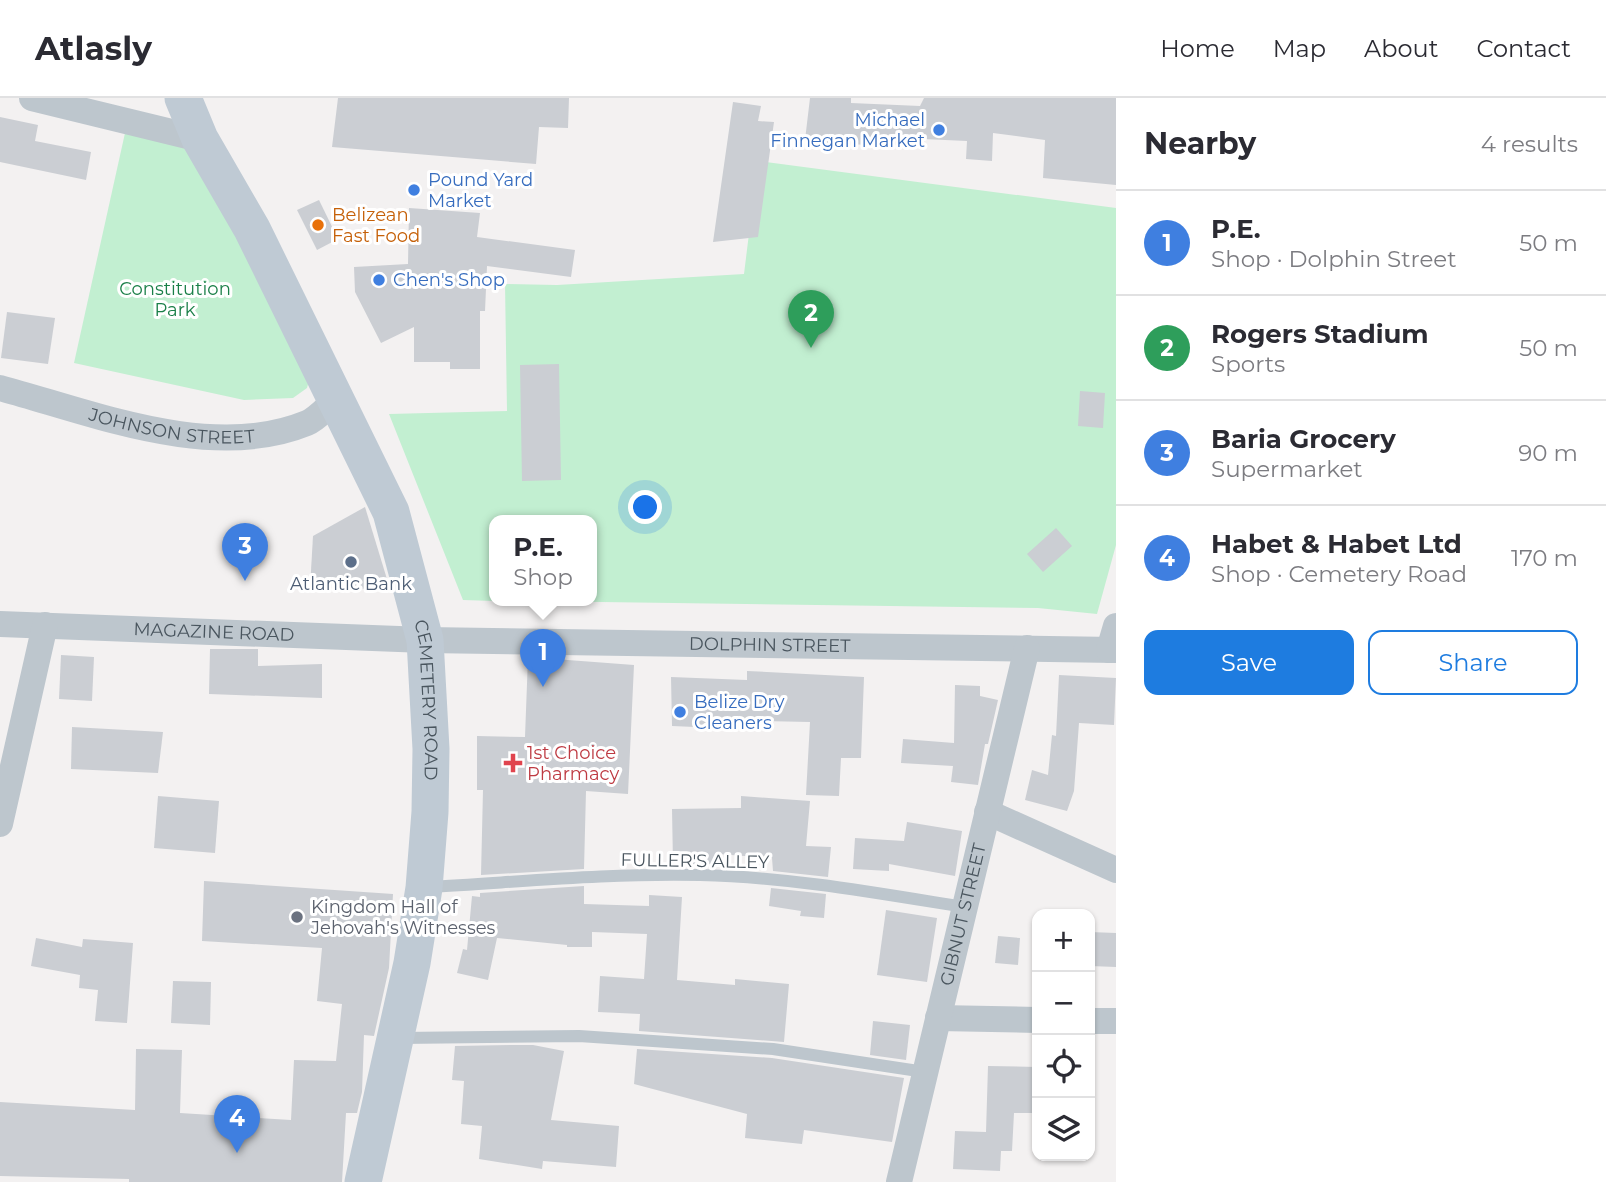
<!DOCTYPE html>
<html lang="en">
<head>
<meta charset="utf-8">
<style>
  body { margin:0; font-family:Montserrat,sans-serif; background:#f2f2f3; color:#2b2b33 }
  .controls { position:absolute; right:21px; bottom:21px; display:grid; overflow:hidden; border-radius:14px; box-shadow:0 2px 5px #0004 }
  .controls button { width:63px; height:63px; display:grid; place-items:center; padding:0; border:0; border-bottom:2px solid #e1e1e2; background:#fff; color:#2b2b33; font:35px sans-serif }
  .you { position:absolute; left:646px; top:410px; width:24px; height:24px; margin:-18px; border:5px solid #fff; border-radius:50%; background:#1a73e8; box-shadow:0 0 0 10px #1a73e833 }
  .badge { display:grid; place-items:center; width:46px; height:46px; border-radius:50%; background:#1e7ce0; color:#fff; font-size:23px; font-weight:700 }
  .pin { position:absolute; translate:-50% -58px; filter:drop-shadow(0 2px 4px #0008) }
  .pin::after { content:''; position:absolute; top:37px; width:24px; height:21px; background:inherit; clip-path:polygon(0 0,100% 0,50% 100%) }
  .popup { position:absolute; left:489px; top:417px; width:108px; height:91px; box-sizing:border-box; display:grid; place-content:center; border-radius:14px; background:#fff; filter:drop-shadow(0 2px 5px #0005); font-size:23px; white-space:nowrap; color:#7c7c81 }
  .popup b { font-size:26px; color:#2b2b33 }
  .popup::after { content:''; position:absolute; left:50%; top:100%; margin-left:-14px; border:14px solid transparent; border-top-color:#fff }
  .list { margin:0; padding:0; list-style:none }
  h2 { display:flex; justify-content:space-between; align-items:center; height:91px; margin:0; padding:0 28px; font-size:30px }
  h2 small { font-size:23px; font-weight:400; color:#7c7c81 }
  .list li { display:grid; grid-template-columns:46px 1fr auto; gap:21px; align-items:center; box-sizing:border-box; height:105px; padding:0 28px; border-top:2px solid #e1e1e2 }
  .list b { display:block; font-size:26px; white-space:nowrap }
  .list p { margin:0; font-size:23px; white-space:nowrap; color:#7c7c81 }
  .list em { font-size:23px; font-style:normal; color:#7c7c81 }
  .actions { display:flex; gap:14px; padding:21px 28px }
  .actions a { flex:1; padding:16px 0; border:2px solid #1e7ce0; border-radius:14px; text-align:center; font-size:24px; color:#1e7ce0 }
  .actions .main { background:#1e7ce0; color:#fff }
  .icon { flex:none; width:38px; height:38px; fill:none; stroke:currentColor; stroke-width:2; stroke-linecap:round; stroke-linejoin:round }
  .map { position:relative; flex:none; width:1116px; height:1084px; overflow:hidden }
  header { display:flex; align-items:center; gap:42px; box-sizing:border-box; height:98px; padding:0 35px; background:#fff; border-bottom:2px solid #e1e1e2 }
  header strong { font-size:33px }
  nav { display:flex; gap:38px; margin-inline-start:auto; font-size:24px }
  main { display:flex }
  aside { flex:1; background:#fff }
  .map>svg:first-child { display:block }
  .green { fill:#c2efd1 }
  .building { fill:#cbced3 }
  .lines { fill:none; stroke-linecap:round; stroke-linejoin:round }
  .service { stroke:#bdc6cd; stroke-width:12 }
  .minor { stroke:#bdc6cd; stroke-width:26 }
  .secondary { stroke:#bfcad4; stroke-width:37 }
  .shop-dot { fill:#3f7fe0; stroke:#fff; stroke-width:2.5 }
  .food-dot { fill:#e8710a; stroke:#fff; stroke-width:2.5 }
  .service-dot { fill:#5c6f8a; stroke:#fff; stroke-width:2.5 }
  .health-dot { fill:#e0444e; stroke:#fff; stroke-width:2.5 }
  .worship-dot { fill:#6b7280; stroke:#fff; stroke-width:2.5 }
  .labels { text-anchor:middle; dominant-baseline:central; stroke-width:6; stroke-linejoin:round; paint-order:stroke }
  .shop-label { font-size:18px; fill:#366cbe; stroke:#fff; text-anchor:start }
  .food-label { font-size:18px; fill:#c56008; stroke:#fff; text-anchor:start }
  .park-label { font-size:18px; fill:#1a7f48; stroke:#fff }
  .street-label { font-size:18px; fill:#49555e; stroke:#fff }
  .service-label { font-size:18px; fill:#4e5e75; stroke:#fff }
  .health-label { font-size:18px; fill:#be3a42; stroke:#fff; text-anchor:start }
  .worship-label { font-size:18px; fill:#5b616d; stroke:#fff; text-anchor:start }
</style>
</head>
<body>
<header>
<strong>Atlasly</strong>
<nav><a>Home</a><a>Map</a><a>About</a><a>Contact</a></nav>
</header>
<main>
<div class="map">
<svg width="1116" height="1084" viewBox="0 0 1116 1084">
  <rect width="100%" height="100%" fill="#f3f1f1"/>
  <g class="green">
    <polygon points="125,35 185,47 312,272 307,290 293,300 244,302 74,265"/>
    <polygon points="758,63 1116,110 1116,447 1097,516 1038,510 528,503 592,503 592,423 494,423 494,503 463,502 389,316 507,313 505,186 557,187 744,176"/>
  </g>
  <g class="building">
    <polygon points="338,0 569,0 568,30 539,29 536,66 332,49"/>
    <polygon points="810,0 851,0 851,5 920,8 924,0 1116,0 1116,87 1043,80 1045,42 993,35 992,63 966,61 967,43 901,40 901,47 814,46 815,42 805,42"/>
    <polygon points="733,4 761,8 758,23 774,24 758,139 713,144"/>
    <polygon points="0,19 38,27 35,43 91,54 86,82 0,64"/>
    <polygon points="319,102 338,141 317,152 297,112"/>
    <polygon points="409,110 480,115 477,139 575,152 571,179 487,168 485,213 480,213 480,271 450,271 450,264 414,264 414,229 381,245 355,194 354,169 408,166"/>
    <polygon points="7,214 55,220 48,266 1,260"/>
    <polygon points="559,266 561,382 522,383 520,267"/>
    <polygon points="1080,293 1105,295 1103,330 1078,328"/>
    <polygon points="365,409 390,491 310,490 313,438"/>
    <polygon points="1056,430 1072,448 1043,474 1027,456"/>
    <polygon points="210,551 258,551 258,568 322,566 322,600 209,596"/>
    <polygon points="61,557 94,559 92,603 59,601"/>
    <polygon points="528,559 634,567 628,696 586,693 584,771 481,777 483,692 477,692 477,638 525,639"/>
    <polygon points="747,573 864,579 861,660 841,660 839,698 806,697 810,624 719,622 718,630 672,628 671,579 747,582"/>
    <polygon points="1059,577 1116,580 1114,627 1079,625 1074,693 1067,713 1025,702 1032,672 1048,677 1052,637 1056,638"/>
    <polygon points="955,587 980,588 980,598 998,602 988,646 985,646 978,687 951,684 953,668 901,665 903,641 954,645"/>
    <polygon points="72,629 163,634 158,675 71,671"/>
    <polygon points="158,698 219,703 215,755 154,750"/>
    <polygon points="741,698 810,703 806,748 831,749 828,779 773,773 772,760 718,756 719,766 673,766 672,711 741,710"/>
    <polygon points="907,724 962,733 955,778 889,766 889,773 853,771 855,740 904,743"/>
    <polygon points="204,783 393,796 389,870 374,938 364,937 362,994 357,1015 346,1015 342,1084 129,1084 129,1081 0,1078 0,1004 135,1012 136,951 182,952 180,1015 291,1022 294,962 336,963 342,906 317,903 322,850 202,843"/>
    <polygon points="584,788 584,806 649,808 649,797 682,799 677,882 735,887 735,881 789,886 784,944 639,933 640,916 598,914 600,878 644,881 647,836 592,834 592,849 567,849 567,847 497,840 488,882 457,875 463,851 467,852 472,798 480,799 480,795"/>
    <polygon points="771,790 826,796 824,820 800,818 801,813 769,808"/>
    <polygon points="886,812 937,820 927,884 877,877"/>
    <polygon points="1090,834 1116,835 1116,869 1090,868"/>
    <polygon points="998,838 1020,840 1018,867 995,865"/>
    <polygon points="36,840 82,849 83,841 133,845 127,925 95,923 98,892 79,890 80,877 31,868"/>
    <polygon points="173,883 211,884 210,927 171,925"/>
    <polygon points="873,923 910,927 906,962 870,957"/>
    <polygon points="514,947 533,947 564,953 551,1022 619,1028 616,1069 543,1063 542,1071 479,1061 482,1028 461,1026 464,983 452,982 455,948"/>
    <polygon points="637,951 772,960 904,980 892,1044 804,1032 802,1046 745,1040 747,1016 634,986"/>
    <polygon points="988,968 1037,969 1037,1015 1014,1015 1012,1053 1001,1053 1000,1073 953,1071 955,1033 986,1034"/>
  </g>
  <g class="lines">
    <g class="service">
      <path d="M428,789C519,784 609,775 700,777C789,779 877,795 964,809"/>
      <polyline points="400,940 579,938 773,951 925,974"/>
    </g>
    <g class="minor">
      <polyline points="32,0 200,41"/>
      <path id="s1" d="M0,290C93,315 212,364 307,325C317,321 327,309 336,302"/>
      <path id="s2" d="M0,526L425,542L1116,552"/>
      <polyline points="1109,552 1116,528"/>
      <polyline points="987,714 1116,772"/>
      <polyline points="0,726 45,527"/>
      <polyline points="938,920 1037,922"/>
      <polyline points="1090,923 1116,923"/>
      <path id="s3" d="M899,1084L1027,550"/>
    </g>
    <path class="secondary" id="s4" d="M183,0L200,41L252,131L391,414L425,542L431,651L430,714L424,790L412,865L363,1084"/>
  </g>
  <g class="shop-dot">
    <circle cx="939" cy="32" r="7"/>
    <circle cx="414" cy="92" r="7"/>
    <circle cx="379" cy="182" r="7"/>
    <circle cx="680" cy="614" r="7"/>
  </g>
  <circle class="food-dot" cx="318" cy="127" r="7"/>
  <circle class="service-dot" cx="351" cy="464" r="7"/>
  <path class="health-dot" d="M509.5 654.5h7v7h7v7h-7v7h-7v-7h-7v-7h7z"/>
  <circle class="worship-dot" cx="297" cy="819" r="7"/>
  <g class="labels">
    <g class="shop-label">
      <text x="925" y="22" text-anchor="end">Michael<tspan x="925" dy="21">Finnegan Market</tspan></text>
      <text x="428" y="82">Pound Yard<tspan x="428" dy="21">Market</tspan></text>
      <text x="393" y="182">Chen's Shop</text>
      <text x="694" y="604">Belize Dry<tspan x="694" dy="21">Cleaners</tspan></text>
    </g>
    <g class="food-label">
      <text x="332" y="117">Belizean<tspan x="332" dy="21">Fast Food</tspan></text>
    </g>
    <g class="park-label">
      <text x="175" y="191">Constitution<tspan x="175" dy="21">Park</tspan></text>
    </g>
    <g class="street-label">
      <text stroke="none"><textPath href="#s1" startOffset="177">JOHNSON STREET</textPath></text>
      <text stroke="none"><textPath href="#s2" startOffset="214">MAGAZINE ROAD</textPath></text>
      <text stroke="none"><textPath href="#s2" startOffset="770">DOLPHIN STREET</textPath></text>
      <text stroke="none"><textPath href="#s4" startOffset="656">CEMETERY ROAD</textPath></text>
      <text transform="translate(695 763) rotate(1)">FULLER'S ALLEY</text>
      <text stroke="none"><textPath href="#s3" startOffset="275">GIBNUT STREET</textPath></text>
    </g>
    <g class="service-label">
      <text x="351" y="486">Atlantic Bank</text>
    </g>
    <g class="health-label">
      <text x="527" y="655">1st Choice<tspan x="527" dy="21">Pharmacy</tspan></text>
    </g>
    <g class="worship-label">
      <text x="311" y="809">Kingdom Hall of<tspan x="311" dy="21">Jehovah's Witnesses</tspan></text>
    </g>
  </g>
</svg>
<div class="controls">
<button>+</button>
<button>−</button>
<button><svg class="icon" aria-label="locate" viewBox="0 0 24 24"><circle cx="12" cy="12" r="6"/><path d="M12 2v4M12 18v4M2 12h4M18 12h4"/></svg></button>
<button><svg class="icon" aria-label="layers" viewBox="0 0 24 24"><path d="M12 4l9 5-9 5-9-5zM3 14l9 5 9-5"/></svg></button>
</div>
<div class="you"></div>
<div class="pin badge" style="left:543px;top:589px;background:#3f7fe0">1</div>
<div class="popup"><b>P.E.</b>Shop</div>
<div class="pin badge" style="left:811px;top:250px;background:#2e9e5b">2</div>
<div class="pin badge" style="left:245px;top:483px;background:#3f7fe0">3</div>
<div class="pin badge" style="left:237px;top:1055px;background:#3f7fe0">4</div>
</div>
<aside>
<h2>Nearby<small>4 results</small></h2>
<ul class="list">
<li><span class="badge" style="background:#3f7fe0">1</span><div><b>P.E.</b><p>Shop · Dolphin Street</p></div><em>50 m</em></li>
<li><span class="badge" style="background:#2e9e5b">2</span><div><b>Rogers Stadium</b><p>Sports</p></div><em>50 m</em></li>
<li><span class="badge" style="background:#3f7fe0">3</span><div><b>Baria Grocery</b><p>Supermarket</p></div><em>90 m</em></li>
<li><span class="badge" style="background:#3f7fe0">4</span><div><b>Habet &amp; Habet Ltd</b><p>Shop · Cemetery Road</p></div><em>170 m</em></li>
</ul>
<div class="actions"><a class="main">Save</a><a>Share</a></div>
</aside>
</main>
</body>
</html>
